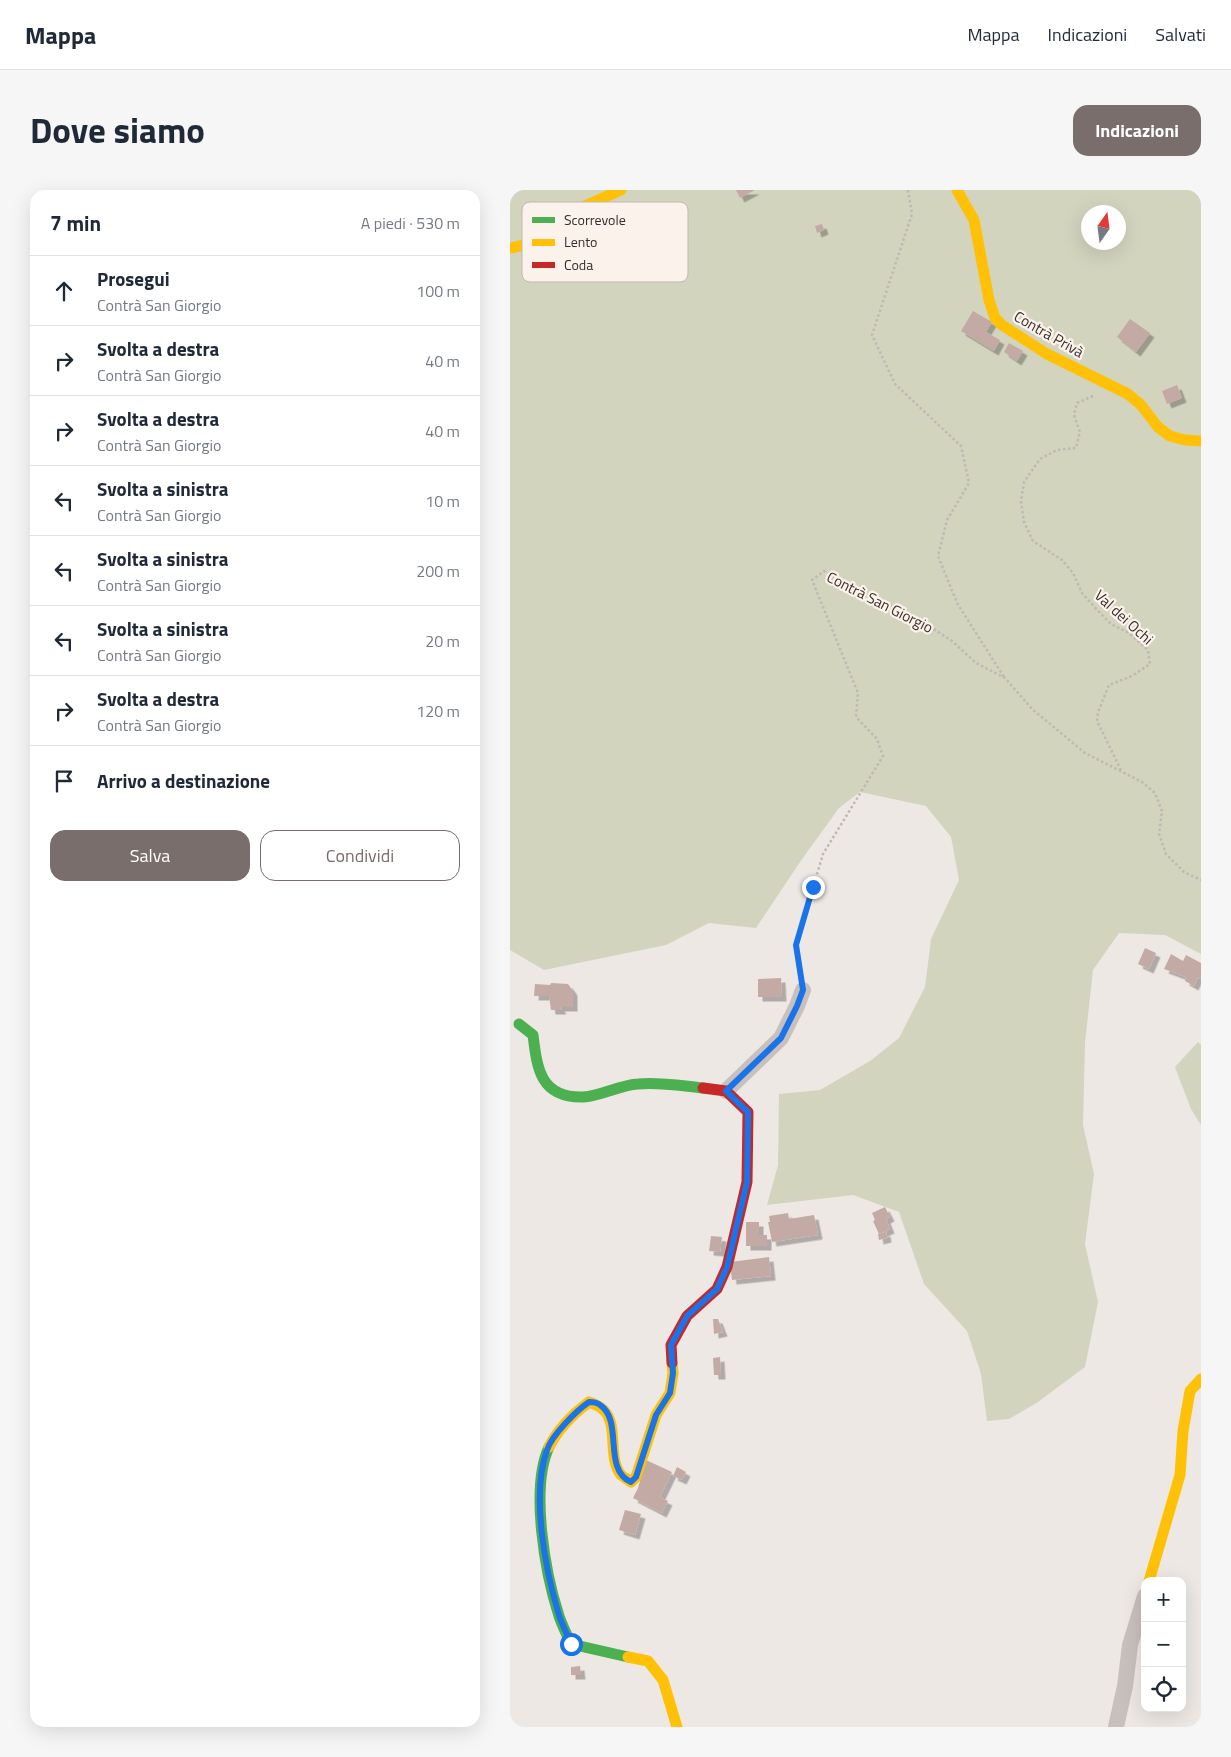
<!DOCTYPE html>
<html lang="it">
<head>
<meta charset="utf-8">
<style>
  body { margin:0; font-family:"Titillium Web",sans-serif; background:#f6f6f7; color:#1f2937 }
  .controls { position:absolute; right:15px; bottom:15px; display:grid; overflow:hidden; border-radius:10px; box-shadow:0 5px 20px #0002 }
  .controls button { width:45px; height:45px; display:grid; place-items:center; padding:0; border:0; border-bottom:1px solid #e0e1e3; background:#fff; color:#1f2937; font:25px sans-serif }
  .compass { position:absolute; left:571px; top:15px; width:45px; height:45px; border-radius:50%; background:#fff; box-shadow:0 5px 20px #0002; rotate:14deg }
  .stop { position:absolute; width:15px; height:15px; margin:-11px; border:4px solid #1a73e8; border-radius:50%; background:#fff }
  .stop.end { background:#1a73e8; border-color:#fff; box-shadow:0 1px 5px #0008 }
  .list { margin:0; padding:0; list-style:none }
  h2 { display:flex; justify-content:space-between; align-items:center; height:65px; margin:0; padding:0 20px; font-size:21px }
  h2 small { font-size:16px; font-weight:400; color:#747a83 }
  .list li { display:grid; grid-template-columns:32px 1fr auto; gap:15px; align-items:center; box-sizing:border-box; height:70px; padding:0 20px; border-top:1px solid #e0e1e3 }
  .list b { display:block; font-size:19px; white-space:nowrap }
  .list p { margin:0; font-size:16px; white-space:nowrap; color:#747a83 }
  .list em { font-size:16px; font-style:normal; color:#747a83 }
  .actions { display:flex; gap:10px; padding:15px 20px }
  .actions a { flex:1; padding:11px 0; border:1px solid #796e6b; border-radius:15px; text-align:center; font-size:18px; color:#796e6b }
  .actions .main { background:#796e6b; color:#fff }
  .icon { flex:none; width:28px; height:28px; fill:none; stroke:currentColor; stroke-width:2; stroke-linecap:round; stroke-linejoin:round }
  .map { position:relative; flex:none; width:691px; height:1537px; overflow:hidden; border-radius:15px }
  header { display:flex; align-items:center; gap:30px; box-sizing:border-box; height:70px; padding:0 25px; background:#fff; border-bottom:1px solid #e0e1e3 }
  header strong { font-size:24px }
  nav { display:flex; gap:28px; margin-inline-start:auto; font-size:18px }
  .intro { display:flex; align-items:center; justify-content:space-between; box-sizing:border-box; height:120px; padding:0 30px }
  h1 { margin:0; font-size:35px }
  .button { padding:12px 22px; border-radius:15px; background:#796e6b; color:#fff; font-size:18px; font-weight:700 }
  main { display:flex; gap:30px; padding:0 30px }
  aside { flex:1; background:#fff; border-radius:15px; box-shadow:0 5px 20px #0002 }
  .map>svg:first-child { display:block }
  .green { fill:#d2d4be; fill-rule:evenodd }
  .building { fill:#c3aaa5; filter:url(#shadow) }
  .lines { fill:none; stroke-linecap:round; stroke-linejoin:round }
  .path { stroke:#c1b8b4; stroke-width:2.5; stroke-dasharray:2.5 2.5; stroke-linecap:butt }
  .street { stroke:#c8c0bc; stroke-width:16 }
  .fast { stroke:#4caf50; stroke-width:11 }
  .slow { stroke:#ffc107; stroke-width:11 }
  .jam { stroke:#c62828; stroke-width:11 }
  .route { stroke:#1a73e8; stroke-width:6 }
  .labels { text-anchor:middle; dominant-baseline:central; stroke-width:4.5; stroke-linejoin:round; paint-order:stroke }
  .street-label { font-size:15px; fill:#3a2d2a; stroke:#fbf2ec }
  .key { fill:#fbf2ec; stroke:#c1b7b2; stroke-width:1 }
  .key-label { font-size:14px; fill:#3a2d2a }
</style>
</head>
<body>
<header>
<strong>Mappa</strong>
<nav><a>Mappa</a><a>Indicazioni</a><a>Salvati</a></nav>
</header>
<div class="intro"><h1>Dove siamo</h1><a class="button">Indicazioni</a></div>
<main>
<aside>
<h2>7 min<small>A piedi · 530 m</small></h2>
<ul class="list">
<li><svg class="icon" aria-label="ahead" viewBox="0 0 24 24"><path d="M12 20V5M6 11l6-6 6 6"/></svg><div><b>Prosegui</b><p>Contrà San Giorgio</p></div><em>100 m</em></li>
<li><svg class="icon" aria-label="right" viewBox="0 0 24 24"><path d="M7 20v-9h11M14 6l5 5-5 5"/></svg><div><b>Svolta a destra</b><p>Contrà San Giorgio</p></div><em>40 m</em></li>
<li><svg class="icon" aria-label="right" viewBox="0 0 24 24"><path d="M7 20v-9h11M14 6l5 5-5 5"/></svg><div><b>Svolta a destra</b><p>Contrà San Giorgio</p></div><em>40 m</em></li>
<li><svg class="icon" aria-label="left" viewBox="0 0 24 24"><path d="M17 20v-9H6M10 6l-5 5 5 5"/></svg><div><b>Svolta a sinistra</b><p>Contrà San Giorgio</p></div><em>10 m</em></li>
<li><svg class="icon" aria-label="left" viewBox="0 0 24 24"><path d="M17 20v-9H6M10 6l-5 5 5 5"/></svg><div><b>Svolta a sinistra</b><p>Contrà San Giorgio</p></div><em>200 m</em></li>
<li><svg class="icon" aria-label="left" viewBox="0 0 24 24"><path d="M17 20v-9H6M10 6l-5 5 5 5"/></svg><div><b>Svolta a sinistra</b><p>Contrà San Giorgio</p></div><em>20 m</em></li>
<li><svg class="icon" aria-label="right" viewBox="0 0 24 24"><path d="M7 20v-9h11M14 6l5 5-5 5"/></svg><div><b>Svolta a destra</b><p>Contrà San Giorgio</p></div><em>120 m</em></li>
<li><svg class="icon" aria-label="arrive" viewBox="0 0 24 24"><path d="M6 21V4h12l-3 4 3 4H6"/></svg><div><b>Arrivo a destinazione</b></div></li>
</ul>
<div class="actions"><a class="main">Salva</a><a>Condividi</a></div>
</aside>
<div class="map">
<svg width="691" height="1537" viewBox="0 0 691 1537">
  <defs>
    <filter id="shadow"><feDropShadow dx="4.5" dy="4.5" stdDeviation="0" flood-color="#0004"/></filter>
  </defs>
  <rect width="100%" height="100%" fill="#eee8e4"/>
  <g class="green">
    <path d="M0,0H691V764L655,745L609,743L583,780L575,853L573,935L584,984L575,1054L588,1112L575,1177L528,1212L499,1229L477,1231L471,1184L457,1141L414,1094L389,1022L343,1005L257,1015L268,975L269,904L310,900L360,871L389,848L415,797L421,749L449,690L441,647L416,616L350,602L329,618L290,672L246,738L199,733L156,755L34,780L0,760ZM578,22H608V52H578Z"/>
    <polygon points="688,852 691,855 691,935 681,919 665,877"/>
  </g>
  <g class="building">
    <polygon points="226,0 245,0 230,8"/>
    <polygon points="312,34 314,40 307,43 305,36"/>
    <polygon points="463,121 482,132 476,142 490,150 484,161 451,141"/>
    <polygon points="620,129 640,143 626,162 607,147"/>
    <polygon points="499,153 513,161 507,171 494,162"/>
    <polygon points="667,195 672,208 657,214 652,201"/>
    <polygon points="635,758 646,763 639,779 628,774"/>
    <polygon points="661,764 673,771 676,765 691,773 691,789 688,787 684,796 675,791 676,787 654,779"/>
    <polygon points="271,788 272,807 248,807 248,789"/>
    <polygon points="41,793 58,794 63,801 63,817 50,817 52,820 41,820 39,806 24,806 25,794 40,795"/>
    <polygon points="375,1017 380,1027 376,1029 380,1039 369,1044 363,1031 365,1030 362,1023"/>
    <polygon points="278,1023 279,1029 304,1025 308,1045 262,1052 258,1032 260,1032 259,1026"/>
    <polygon points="236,1032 249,1032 249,1045 257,1045 257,1056 236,1056"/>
    <polygon points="376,1042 377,1048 369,1050 368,1044"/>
    <polygon points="201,1046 212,1047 210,1062 199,1061"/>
    <polygon points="259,1067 261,1086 222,1090 220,1072"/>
    <polygon points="203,1129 208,1129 213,1142 204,1144"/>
    <polygon points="210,1167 211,1185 204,1185 203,1168"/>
    <polygon points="136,1270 162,1282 150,1307 158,1311 152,1323 123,1308 128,1298"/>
    <polygon points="167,1277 176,1282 172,1290 163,1286"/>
    <polygon points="115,1320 131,1324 125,1345 109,1340"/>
    <polygon points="70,1476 71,1485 61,1485 61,1477"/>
  </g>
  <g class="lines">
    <g class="path">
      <polyline points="398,0 402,24 362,145 385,194 451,256 459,293 437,330 428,366 447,413 494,487"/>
      <polyline points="583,206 567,213 564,225 570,242 566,258 547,260 530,269 514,292 511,311 514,332 523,351 552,370 563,383 572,403 588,421 601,434 619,443 638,460 640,474 622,486 599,495 588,522 587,531 611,580"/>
      <polyline points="291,786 286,755 313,664 373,566 367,549 346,527 348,503 302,390 314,381 408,429 442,451 466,473 495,488 522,519 575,563 632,592 645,603 652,621 649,644 656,664 674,682 691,690"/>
    </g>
    <g class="street">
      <polyline points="216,901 271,848 287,816 293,800"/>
      <polyline points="606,1537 615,1496 620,1455 635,1406"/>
    </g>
    <g class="fast">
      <path d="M9,834L23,845C27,878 30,908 73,907C91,906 110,895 128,894C150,892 172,896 193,898"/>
      <path d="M39,1257C20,1298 35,1383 49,1426C52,1435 57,1445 61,1454L118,1467"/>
    </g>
    <g class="slow">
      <polyline points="447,0 464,30 479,110 485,128 492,135 537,164 618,204 631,215 648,237 660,246 675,250 691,251"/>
      <polyline points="0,58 14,55 77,15 111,0"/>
      <path d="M39,1257C48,1239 63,1224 79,1212C82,1213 87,1215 90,1217C111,1231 96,1266 111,1285C114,1287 118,1290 121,1292L126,1287L146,1225L160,1203L163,1183L162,1173"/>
      <polyline points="639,1391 670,1285 673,1241 680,1201 691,1189"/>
      <polyline points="118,1467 138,1471 153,1490 167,1537"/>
    </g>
    <polyline class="jam" points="162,1173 161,1155 177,1126 207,1099 217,1077 237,992 238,922 216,901 193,898"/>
  </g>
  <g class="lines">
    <path class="route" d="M61,1454C57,1443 51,1433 48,1422C35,1378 21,1304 37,1260C42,1245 66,1221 79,1212C83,1212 88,1213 90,1215C114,1231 92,1279 121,1292L126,1287L146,1225L160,1203L163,1183L161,1155L177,1126L207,1099L217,1077L237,992L238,922L216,901L271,848L287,816L293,800L286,755L303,697"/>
  </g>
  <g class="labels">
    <g class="street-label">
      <text transform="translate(539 144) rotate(30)">Contrà Privà</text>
      <text transform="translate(370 412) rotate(27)">Contrà San Giorgio</text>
      <text transform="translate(614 427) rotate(42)">Val dei Ochi</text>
    </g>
  </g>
  <rect x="12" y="12" width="166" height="80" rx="8" class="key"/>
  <rect x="22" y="27" width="23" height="6" fill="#4caf50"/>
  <rect x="22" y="49" width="23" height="7" fill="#ffc107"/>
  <rect x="22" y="72" width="23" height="6" fill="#c62828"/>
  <g class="key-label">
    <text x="54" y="35">Scorrevole</text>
    <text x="54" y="57">Lento</text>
    <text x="54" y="80">Coda</text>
  </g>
</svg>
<div class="controls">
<button>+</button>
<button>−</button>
<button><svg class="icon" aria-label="locate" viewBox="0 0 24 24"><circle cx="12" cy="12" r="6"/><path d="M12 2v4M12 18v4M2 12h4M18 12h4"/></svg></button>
</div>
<svg class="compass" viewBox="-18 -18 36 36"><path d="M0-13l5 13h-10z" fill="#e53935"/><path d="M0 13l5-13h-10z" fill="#747a83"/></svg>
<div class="stop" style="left:61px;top:1454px"></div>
<div class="stop end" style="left:303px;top:697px"></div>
</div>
</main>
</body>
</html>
